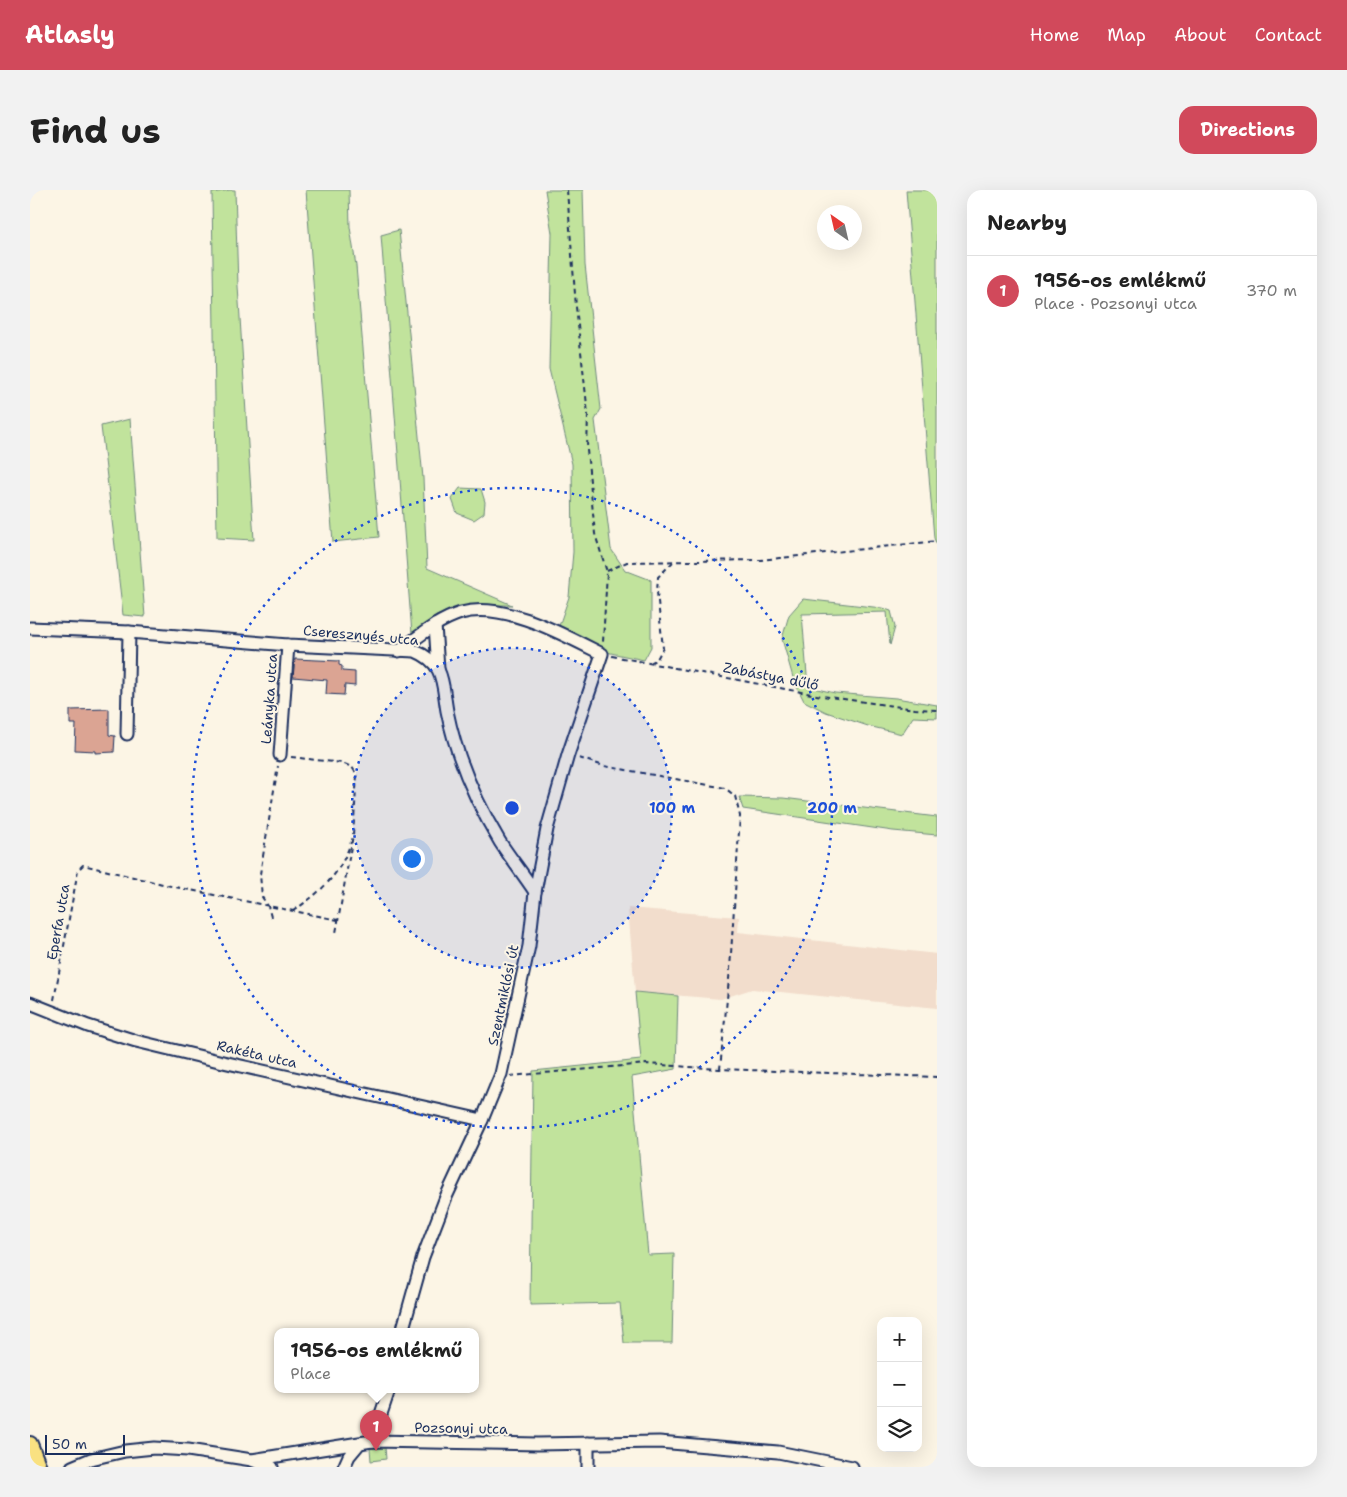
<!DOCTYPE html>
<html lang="en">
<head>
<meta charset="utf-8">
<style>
  body { margin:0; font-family:"Shantell Sans",sans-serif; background:#f2f2f2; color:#222 }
  .controls { position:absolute; right:15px; bottom:15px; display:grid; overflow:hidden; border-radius:10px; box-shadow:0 5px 20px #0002 }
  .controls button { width:45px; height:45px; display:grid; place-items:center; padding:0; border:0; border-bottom:1px solid #e0e0e0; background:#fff; color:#222; font:25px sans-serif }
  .compass { position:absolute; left:787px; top:15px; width:45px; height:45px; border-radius:50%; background:#fff; box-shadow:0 5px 20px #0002; rotate:326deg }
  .scale { position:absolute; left:15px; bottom:12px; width:80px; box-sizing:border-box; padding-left:5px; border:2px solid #1b2f5e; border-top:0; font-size:14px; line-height:18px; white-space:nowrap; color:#1b2f5e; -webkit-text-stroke:4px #fcf5e5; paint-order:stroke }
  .you { position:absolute; left:381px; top:668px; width:18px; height:18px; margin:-12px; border:4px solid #fff; border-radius:50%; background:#1a73e8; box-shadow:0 0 0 8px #1a73e833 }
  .badge { display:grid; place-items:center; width:32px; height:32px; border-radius:50%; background:#d1495b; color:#fff; font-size:16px; font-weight:700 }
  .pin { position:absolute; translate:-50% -41px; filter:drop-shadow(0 1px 2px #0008) }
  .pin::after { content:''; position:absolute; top:26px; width:18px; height:15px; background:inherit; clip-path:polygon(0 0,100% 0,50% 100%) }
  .popup { position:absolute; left:244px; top:1138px; width:205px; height:65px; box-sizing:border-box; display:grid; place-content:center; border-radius:10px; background:#fff; filter:drop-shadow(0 1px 4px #0005); font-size:16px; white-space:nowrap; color:#767676 }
  .popup b { font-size:19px; color:#222 }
  .popup::after { content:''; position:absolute; left:50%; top:100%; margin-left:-10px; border:10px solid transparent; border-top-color:#fff }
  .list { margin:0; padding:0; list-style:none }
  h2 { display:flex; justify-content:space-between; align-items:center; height:65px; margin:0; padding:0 20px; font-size:21px }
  h2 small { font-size:16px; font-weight:400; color:#767676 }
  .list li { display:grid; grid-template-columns:32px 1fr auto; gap:15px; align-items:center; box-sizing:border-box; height:70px; padding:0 20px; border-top:1px solid #e0e0e0 }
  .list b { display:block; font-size:19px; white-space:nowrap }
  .list p { margin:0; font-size:16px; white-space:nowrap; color:#767676 }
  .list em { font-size:16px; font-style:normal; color:#767676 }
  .icon { flex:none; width:28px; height:28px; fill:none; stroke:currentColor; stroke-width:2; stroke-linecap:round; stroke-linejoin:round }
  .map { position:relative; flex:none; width:907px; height:1277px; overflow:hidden; border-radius:15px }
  header { display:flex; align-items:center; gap:30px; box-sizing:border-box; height:70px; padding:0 25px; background:#d1495b; color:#fff }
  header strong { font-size:24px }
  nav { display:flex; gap:28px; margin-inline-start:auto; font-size:18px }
  .intro { display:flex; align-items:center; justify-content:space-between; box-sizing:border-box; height:120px; padding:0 30px }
  h1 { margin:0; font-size:35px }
  .button { padding:12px 22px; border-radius:15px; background:#d1495b; color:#fff; font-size:18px; font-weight:700 }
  main { display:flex; gap:30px; padding:0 30px }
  aside { flex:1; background:#fff; border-radius:15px; box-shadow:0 5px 20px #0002 }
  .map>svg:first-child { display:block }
  .built { fill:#f2ddcc }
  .green { fill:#c1e39c; stroke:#6e897d }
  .building { fill:#dba493; stroke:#1b2f5e }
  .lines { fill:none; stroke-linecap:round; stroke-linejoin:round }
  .minor-casing { stroke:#1b2f5e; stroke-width:15 }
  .major-casing { stroke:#1b2f5e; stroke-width:18 }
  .path { stroke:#1b2f5e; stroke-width:2; stroke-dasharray:5 4; stroke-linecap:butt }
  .minor { stroke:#fcf5e5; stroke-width:11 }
  .major { stroke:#f9e181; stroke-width:14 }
  .ring { fill:none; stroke:#1d4ed8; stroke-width:2.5; stroke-dasharray:2.5 5 }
  .labels { text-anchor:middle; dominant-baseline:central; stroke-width:4; stroke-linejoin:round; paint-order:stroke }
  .street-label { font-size:14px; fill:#1b2f5e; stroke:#fcf5e5 }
  .centre { fill:#1d4ed8; stroke:#fcf5e5; stroke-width:2.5 }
  .ring-label { font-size:15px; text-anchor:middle; font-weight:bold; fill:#1d4ed8; stroke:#fcf5e5; stroke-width:4; stroke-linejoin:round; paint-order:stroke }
</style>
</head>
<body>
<header>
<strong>Atlasly</strong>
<nav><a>Home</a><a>Map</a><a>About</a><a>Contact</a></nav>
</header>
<div class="intro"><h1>Find us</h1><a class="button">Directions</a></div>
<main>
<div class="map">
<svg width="907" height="1277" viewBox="0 0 907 1277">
  <rect width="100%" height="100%" fill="#fcf5e5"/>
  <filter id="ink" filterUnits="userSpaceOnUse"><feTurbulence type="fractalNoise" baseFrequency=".02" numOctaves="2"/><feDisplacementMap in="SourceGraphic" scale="10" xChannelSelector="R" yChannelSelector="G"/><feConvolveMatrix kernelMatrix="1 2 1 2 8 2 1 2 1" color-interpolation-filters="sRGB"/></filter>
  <g filter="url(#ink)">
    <polygon class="built" points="598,718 709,727 708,742 907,764 907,818 722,799 691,809 605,802"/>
    <g class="green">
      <polygon points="200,0 205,0 208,96 224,350 187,348 182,3"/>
      <polygon points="276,0 319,0 320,37 326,76 349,347 303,352"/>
      <polygon points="515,0 553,0 555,75 571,219 565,230 581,359 595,380 621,390 621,457 614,470 576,462 529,436 539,407 543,362 542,274 519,179 522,43"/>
      <polygon points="876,0 907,0 907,356 904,348"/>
      <polygon points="369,40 393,288 397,378 482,415 441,415 406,426 382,444 351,45"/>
      <polygon points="100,229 115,427 93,425 71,236"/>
      <polygon points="430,298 451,299 455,312 454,323 444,330 427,323 422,309"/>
      <polygon points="773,409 852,418 861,421 865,437 860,455 857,422 772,424 778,497 805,503 866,508 907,515 907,528 883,527 872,544 838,536 796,522 774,511 764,491 752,449 759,425"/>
      <polygon points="709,607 753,608 907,627 907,645 863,641 713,619"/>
      <polygon points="605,802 648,806 646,879 602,887 618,1065 644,1064 642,1153 594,1153 590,1113 500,1115 503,881 611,870"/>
      <polygon points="355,1257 356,1269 341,1271 340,1258"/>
    </g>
    <g class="building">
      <polygon points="265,469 309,471 309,475 312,476 312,481 325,482 325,496 315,495 314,505 296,504 297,490 263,487"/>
      <polygon points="79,519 79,545 85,546 84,562 65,563 65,561 45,560 46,534 40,534 40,520"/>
    </g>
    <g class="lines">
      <g class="minor-casing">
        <g id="minor">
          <polyline points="405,435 408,479"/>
          <path d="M0,438L99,442L258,455L385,461C415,473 412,493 417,521C426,566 446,612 470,652C481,669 494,685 505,702"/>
          <path d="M369,461C388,447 408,430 431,423C474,411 534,445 572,464L538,565L517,639L505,702L499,756L471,884L452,930L416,1007L393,1067L372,1142"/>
          <polyline points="97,544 99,442"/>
          <polyline points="250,565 258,455"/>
          <polyline points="0,813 58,836 106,851 193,872 452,930"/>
          <polyline points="342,1251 359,1200"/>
          <polyline points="558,1253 558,1277"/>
          <polyline points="224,1271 242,1277"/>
          <polyline points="42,1277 61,1269 95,1261 124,1258 158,1260 222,1270 342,1251 507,1254 629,1252 748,1262 822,1277"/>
          <polyline points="314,1277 319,1266 329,1254"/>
        </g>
      </g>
      <g class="major-casing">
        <polyline id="major" points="0,1254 9,1277"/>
      </g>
      <g class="path">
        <polyline points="537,0 546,117 558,224 557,260 565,344 577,382 573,452"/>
        <polyline points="577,381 597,372 731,370 907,351"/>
        <polyline points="582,466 792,506 885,519 907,520"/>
        <polyline points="620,473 627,469 633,458 627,402 628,387 644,371"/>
        <polyline points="261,567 312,573 322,577 327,585 323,645 306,743"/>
        <polyline points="549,568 574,576 695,598 705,606 710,626 700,779 690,879"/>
        <path d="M263,721C291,702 310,685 321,652"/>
        <polyline points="241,727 238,716 232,707 230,684 248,576"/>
        <polyline points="24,810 48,680 53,675 145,697 308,730"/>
        <polyline points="480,886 616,874 690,879 907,887"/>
      </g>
      <use href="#minor" class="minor"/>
      <use href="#major" class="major"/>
    </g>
  </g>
  <circle cx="482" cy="618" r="160" fill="#1d4ed8" fill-opacity=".12"/>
  <g class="ring">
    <circle cx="482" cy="618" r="160"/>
    <circle cx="482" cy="618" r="320"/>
  </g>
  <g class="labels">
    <g class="street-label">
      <text transform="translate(331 445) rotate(5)">Cseresznyés utca</text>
      <text transform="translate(741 486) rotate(11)">Zabástya dűlő</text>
      <text transform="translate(239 509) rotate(-86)">Leányka utca</text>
      <text transform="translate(28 732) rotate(-80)">Eperfa utca</text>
      <text transform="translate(473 805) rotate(-78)">Szentmiklósi út</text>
      <text transform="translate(227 864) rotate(13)">Rakéta utca</text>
      <text transform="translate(431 1238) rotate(1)">Pozsonyi utca</text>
    </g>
  </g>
  <circle cx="482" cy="618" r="8" class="centre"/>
  <g class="ring-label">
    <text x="642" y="623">100 m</text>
    <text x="802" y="623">200 m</text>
  </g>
</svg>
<div class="controls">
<button>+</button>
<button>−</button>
<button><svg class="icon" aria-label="layers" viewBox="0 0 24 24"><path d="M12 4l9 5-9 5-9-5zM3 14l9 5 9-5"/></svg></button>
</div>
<svg class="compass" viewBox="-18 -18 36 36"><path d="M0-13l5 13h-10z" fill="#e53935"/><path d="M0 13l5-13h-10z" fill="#767676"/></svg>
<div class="scale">50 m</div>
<div class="you"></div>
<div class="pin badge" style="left:346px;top:1261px">1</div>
<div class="popup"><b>1956-os emlékmű</b>Place</div>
</div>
<aside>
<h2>Nearby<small></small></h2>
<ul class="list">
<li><span class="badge">1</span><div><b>1956-os emlékmű</b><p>Place · Pozsonyi utca</p></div><em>370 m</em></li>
</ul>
</aside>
</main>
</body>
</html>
